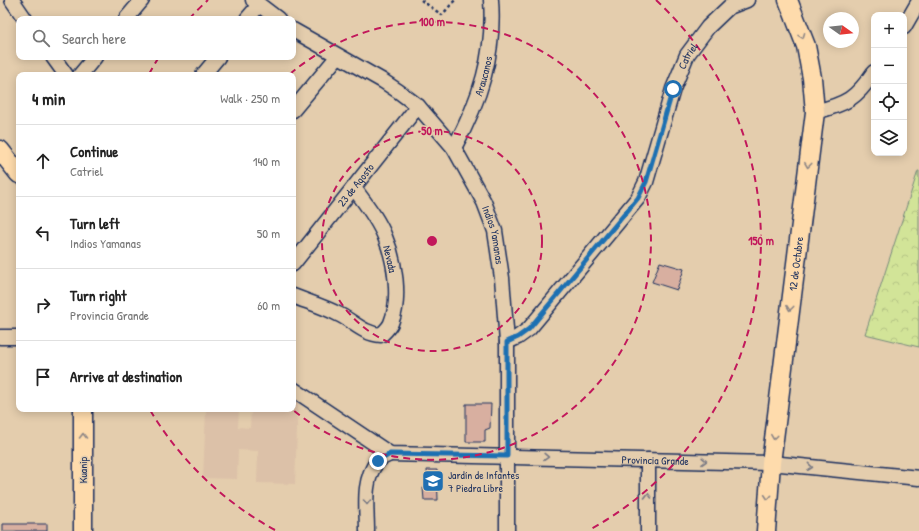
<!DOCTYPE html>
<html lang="en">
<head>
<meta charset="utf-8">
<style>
  body { margin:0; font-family:"Patrick Hand",sans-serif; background:#f2f2f2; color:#222 }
  .controls { position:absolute; right:12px; top:12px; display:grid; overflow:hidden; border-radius:8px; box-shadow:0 2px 10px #0003 }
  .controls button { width:36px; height:36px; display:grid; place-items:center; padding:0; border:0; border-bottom:1px solid #e0e0e0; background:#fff; color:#222; font:20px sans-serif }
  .compass { position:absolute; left:823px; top:12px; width:36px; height:36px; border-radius:50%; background:#fff; box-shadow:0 2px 10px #0003; rotate:105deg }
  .stop { position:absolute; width:12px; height:12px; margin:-9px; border:3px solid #1f6fb2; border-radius:50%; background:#fff }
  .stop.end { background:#1f6fb2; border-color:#fff; box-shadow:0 1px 4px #0008 }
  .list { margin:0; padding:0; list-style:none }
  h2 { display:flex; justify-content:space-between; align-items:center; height:52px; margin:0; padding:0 16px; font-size:17px }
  h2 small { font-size:13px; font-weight:400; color:#767676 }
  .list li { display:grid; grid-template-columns:26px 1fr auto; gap:12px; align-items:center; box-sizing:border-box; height:72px; padding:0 16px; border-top:1px solid #e0e0e0 }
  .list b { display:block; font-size:15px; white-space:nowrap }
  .list p { margin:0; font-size:13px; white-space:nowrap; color:#767676 }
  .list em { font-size:13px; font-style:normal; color:#767676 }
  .icon { flex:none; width:22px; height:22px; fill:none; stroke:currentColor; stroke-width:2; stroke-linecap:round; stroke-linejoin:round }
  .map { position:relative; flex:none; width:919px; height:531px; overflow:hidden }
  .search { position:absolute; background:#fff; box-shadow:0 2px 10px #0003; left:16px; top:16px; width:280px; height:44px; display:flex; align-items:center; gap:10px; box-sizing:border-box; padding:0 14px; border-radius:8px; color:#767676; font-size:15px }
  .panel { position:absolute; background:#fff; box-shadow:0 2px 10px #0003; left:16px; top:72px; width:280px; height:340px; border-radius:8px }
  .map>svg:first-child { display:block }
  .built { fill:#dcc1a8 }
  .forest { fill:url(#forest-crowns); stroke:#768a7b }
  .building { fill:#d8afa0; stroke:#1b2f5e }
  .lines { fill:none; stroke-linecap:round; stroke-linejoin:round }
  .minor-casing { stroke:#1b2f5e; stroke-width:17 }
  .major-casing { stroke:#1b2f5e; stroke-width:21 }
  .path { stroke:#1b2f5e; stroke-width:2.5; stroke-dasharray:3 3; stroke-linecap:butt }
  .minor { stroke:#e4cdad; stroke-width:14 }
  .major { stroke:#fedbac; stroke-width:18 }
  .oneway { stroke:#8c8585 }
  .oneway2 { stroke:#757682 }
  .route { stroke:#1f6fb2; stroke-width:5 }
  .ring { fill:none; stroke:#c2185b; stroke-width:2; stroke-dasharray:7 5 }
  .labels { text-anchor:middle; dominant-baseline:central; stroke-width:3; stroke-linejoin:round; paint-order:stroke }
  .street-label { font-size:11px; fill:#1b2f5e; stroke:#e4cdad }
  .poi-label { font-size:11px; fill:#1b2f5e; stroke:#e4cdad; text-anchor:start }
  .centre { fill:#c2185b; stroke:#e4cdad; stroke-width:2 }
  .ring-label { font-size:12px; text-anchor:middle; font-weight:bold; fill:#c2185b; stroke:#e4cdad; stroke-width:3; stroke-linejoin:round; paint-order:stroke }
</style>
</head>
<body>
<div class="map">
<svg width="919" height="531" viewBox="0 0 919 531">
  <defs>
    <pattern id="forest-crowns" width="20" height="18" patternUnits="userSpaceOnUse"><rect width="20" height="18" fill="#d2e498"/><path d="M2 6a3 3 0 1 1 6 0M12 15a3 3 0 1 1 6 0" fill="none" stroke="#b4c485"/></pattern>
  </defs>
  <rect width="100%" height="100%" fill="#e4cdad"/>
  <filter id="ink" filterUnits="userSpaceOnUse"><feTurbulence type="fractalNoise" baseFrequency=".025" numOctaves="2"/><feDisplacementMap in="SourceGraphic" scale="8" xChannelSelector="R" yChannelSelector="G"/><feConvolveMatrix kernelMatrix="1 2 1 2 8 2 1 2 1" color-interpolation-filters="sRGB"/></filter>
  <g filter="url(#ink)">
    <polygon class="built" points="293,401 298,401 295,484 257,483 258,451 238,450 237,479 203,478 206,409 239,409 238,427 250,428 251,409 293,409"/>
    <polygon class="forest" points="918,171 919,171 919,347 865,334"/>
    <g class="building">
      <polygon points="660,262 684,269 677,290 652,282"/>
      <polygon points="466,404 491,404 490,428 485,430 485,442 466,442"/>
      <polygon points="427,470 437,470 438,500 424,500 423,488 428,487"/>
      <rect x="3" y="524" width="44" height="7"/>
    </g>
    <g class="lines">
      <g class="minor-casing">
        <g id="minor">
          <polyline points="12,0 25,19"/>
          <polyline points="253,0 278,19"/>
          <polyline points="126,19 142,0"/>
          <polyline points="247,19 259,5"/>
          <polyline points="904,27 919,1"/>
          <path id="s1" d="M293,30L383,81L398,91L418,106L454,148L484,202L495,231L502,278L507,342V531"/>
          <polyline points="53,57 66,75"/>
          <polyline points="80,75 95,57"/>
          <polyline points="203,75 218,57"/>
          <polyline points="293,110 338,56"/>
          <path d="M815,112C846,104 856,99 874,72"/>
          <path id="s2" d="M454,148C480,100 495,55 491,0"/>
          <path id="s3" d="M293,264L418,106"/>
          <path d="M293,296C308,302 325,307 340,315C354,322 364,334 381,335C384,332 389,328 391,323C401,299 395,260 385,237C378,219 365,203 354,188"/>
          <polyline points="0,337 19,337"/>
          <path id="s4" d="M507,342L518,337L529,329L638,198L646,182L673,89L687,55L708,27L729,7L747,0"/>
          <path id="s5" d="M293,389L390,454L771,463L919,478"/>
          <path d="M367,531C367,508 362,481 377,462C380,458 386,456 390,454"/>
          <polyline points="648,531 648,460"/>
        </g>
      </g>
      <g class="major-casing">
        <g id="major">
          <polyline points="0,150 19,174"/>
          <polyline points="83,531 83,409"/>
          <path id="s6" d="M766,531L771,463L815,112L812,78L806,46L788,0"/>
        </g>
      </g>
      <polyline class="path" points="421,0 442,15 455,0"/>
      <use href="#minor" class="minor"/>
      <use href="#major" class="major"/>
    </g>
    <defs><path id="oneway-chevron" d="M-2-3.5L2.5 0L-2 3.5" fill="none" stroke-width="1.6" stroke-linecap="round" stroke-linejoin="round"/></defs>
    <g class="oneway">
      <use href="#oneway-chevron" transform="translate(802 36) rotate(69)"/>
      <use href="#oneway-chevron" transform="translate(808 165) rotate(97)"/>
      <use href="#oneway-chevron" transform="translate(790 308) rotate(97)"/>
      <use href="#oneway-chevron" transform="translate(83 436) rotate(-90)"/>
      <use href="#oneway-chevron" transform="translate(774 437) rotate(97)"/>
      <use href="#oneway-chevron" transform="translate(768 497) rotate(94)"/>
    </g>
    <g class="oneway2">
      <use href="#oneway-chevron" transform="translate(546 457) rotate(2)"/>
      <use href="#oneway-chevron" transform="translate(704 461) rotate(1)"/>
      <use href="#oneway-chevron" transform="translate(810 467) rotate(6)"/>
      <use href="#oneway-chevron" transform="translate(648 496) rotate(-90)"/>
      <use href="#oneway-chevron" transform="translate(367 502) rotate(90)"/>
    </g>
  </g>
  <g class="lines" filter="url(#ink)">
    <polyline class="route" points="378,461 390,454 507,456 507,342 518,337 529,329 638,198 646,182 673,89"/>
  </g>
  <g class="ring">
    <circle cx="432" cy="241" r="110"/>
    <path d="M290 74A219 219 0 1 1 293 410"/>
    <path d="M275 530A329 329 0 0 1 150 410M149 74A329 329 0 0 1 159 57M189 19A329 329 0 0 1 208 0M656 0A329 329 0 0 1 589 530"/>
  </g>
  <defs>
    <g id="school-square" transform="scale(1.15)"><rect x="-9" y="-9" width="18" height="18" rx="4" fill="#1f6fb2" stroke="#e4cdad"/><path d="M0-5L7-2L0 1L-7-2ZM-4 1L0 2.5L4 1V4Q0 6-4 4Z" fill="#fff"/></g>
  </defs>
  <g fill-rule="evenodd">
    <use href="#school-square" x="433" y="481"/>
  </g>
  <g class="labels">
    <g class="street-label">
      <text stroke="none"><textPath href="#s4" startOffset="347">Catriel</textPath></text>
      <text stroke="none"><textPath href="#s2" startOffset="78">Araucanos</textPath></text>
      <text stroke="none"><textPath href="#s3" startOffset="101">23 de Agosto</textPath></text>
      <text stroke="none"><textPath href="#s1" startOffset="298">Indios Yamanas</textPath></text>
      <text transform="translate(390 259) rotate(77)">Nevada</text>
      <text stroke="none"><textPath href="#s6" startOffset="269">12 de Octubre</textPath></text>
      <text stroke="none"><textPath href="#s5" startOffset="382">Provincia Grande</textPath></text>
      <text transform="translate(83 470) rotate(-90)">Kuanip</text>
    </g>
    <g class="poi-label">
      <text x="448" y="475">Jardín de Infantes<tspan x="448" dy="13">7 Piedra Libre</tspan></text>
    </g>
  </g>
  <circle cx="432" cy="241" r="6" class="centre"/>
  <g class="ring-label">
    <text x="432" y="26">100 m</text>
    <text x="432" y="135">50 m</text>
    <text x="761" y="245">150 m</text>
  </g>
</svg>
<div class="controls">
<button>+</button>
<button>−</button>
<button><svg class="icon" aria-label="locate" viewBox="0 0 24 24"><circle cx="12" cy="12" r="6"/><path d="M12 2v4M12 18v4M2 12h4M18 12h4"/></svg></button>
<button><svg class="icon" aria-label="layers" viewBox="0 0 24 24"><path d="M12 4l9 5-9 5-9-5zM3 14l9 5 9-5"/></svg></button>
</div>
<svg class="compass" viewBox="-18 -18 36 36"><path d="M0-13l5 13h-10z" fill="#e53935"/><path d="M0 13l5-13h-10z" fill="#767676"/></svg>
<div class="stop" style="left:673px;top:89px"></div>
<div class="stop end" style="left:378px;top:461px"></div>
<div class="search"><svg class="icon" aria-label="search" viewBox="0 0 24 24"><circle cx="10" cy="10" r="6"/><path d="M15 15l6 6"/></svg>Search here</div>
<section class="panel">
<h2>4 min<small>Walk · 250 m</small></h2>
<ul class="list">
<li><svg class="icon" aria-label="ahead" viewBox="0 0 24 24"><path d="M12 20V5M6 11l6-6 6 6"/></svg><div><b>Continue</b><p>Catriel</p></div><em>140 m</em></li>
<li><svg class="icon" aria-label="left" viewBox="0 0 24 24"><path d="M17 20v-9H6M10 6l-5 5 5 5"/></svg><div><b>Turn left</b><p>Indios Yamanas</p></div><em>50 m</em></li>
<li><svg class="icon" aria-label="right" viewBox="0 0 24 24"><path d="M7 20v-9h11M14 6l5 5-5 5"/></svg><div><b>Turn right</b><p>Provincia Grande</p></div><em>60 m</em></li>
<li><svg class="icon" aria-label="arrive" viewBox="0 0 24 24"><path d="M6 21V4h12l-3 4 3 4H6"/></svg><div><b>Arrive at destination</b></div></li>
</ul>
</section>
</div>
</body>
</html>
